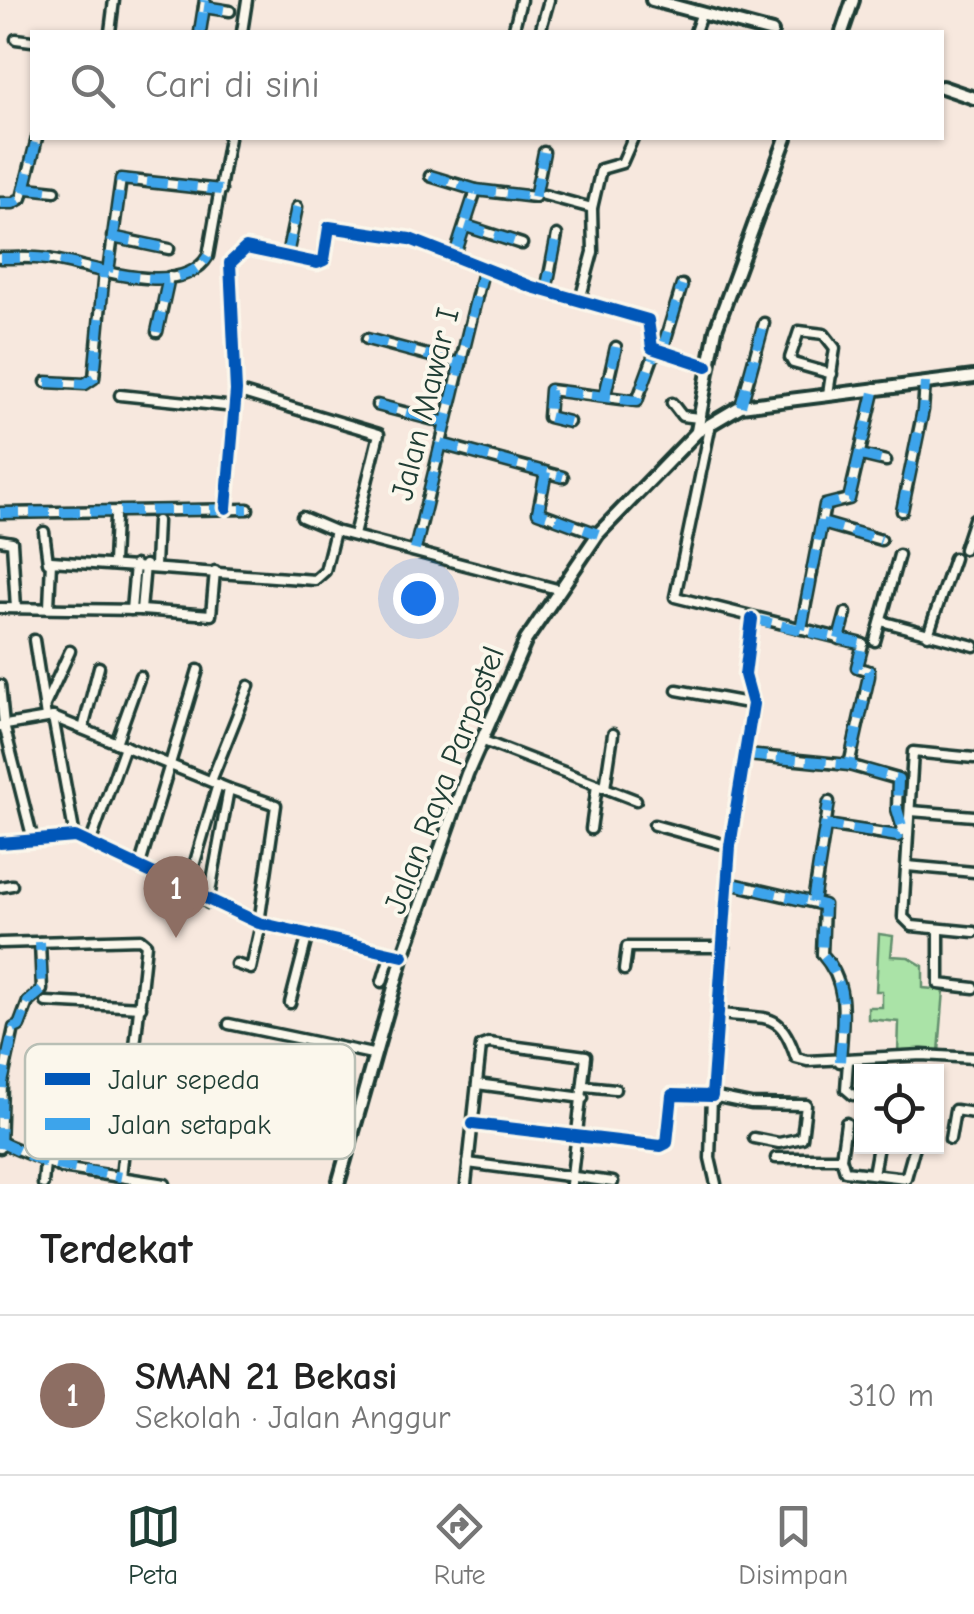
<!DOCTYPE html>
<html lang="id">
<head>
<meta charset="utf-8">
<style>
  body { margin:0; font-family:"Comic Neue",sans-serif; background:#f6f6f6; color:#222 }
  .controls { position:absolute; right:30px; bottom:30px; display:grid; overflow:hidden; border-radius:0px; box-shadow:0 2px 8px #0004 }
  .controls button { width:90px; height:90px; display:grid; place-items:center; padding:0; border:0; border-bottom:2px solid #e0e0e0; background:#fff; color:#222; font:50px sans-serif }
  .you { position:absolute; left:418px; top:598px; width:35px; height:35px; margin:-25px; border:8px solid #fff; border-radius:50%; background:#1a73e8; box-shadow:0 0 0 15px #1a73e833 }
  .badge { display:grid; place-items:center; width:65px; height:65px; border-radius:50%; background:#1f3d34; color:#fff; font-size:32px; font-weight:700 }
  .pin { position:absolute; translate:-50% -82px; filter:drop-shadow(0 2px 5px #0008) }
  .pin::after { content:''; position:absolute; top:52px; width:35px; height:30px; background:inherit; clip-path:polygon(0 0,100% 0,50% 100%) }
  .list { margin:0; padding:0; list-style:none }
  h2 { display:flex; justify-content:space-between; align-items:center; height:130px; margin:0; padding:0 40px; font-size:42px }
  h2 small { font-size:32px; font-weight:400; color:#767676 }
  .list li { display:grid; grid-template-columns:65px 1fr auto; gap:30px; align-items:center; box-sizing:border-box; height:160px; padding:0 40px; border-top:2px solid #e0e0e0 }
  .list b { display:block; font-size:38px; white-space:nowrap }
  .list p { margin:0; font-size:32px; white-space:nowrap; color:#767676 }
  .list em { font-size:32px; font-style:normal; color:#767676 }
  .icon { flex:none; width:55px; height:55px; fill:none; stroke:currentColor; stroke-width:2; stroke-linecap:round; stroke-linejoin:round }
  .map { position:relative; flex:none; width:974px; height:1184px; overflow:hidden }
  .search { position:absolute; background:#fff; box-shadow:0 2px 8px #0004; left:30px; right:30px; top:30px; height:110px; display:flex; align-items:center; gap:25px; box-sizing:border-box; padding:0 35px; border-radius:0px; color:#767676; font-size:38px }
  .sheet { height:290px; background:#fff }
  nav { display:flex; justify-content:space-around; align-items:center; box-sizing:border-box; height:140px; border-top:2px solid #e0e0e0; background:#fff; font-size:28px; color:#767676 }
  nav a { display:grid; justify-items:center; gap:5px }
  nav .on { color:#1f3d34 }
  .map>svg:first-child { display:block }
  .green { fill:#aae3a7; stroke:#64906e; stroke-width:2.5 }
  .lines { fill:none; stroke-linecap:round; stroke-linejoin:round }
  .street-casing { stroke:#1f3d34; stroke-width:15 }
  .secondary-casing { stroke:#1f3d34; stroke-width:18 }
  .street { stroke:#fbf7ec; stroke-width:8 }
  .secondary { stroke:#fbf7ec; stroke-width:10 }
  .quiet { stroke:#3da4eb; stroke-width:10; stroke-dasharray:20 10; stroke-linecap:butt }
  .cycleway-casing { stroke:#fbf7ec; stroke-width:19 }
  .cycleway { stroke:#0057b8; stroke-width:12 }
  .labels { text-anchor:middle; dominant-baseline:central; stroke-width:8; stroke-linejoin:round; paint-order:stroke }
  .street-label { font-size:32px; fill:#1f3d34; stroke:#fbf7ec }
  .key { fill:#fbf7ec; stroke:#b9bfb5; stroke-width:2.5 }
  .key-label { font-size:28px; fill:#1f3d34 }
</style>
</head>
<body>
<div class="map">
<svg width="974" height="1184" viewBox="0 0 974 1184">
  <rect width="100%" height="100%" fill="#f7e8de"/>
  <filter id="ink" filterUnits="userSpaceOnUse"><feTurbulence type="fractalNoise" baseFrequency=".01" numOctaves="2"/><feDisplacementMap in="SourceGraphic" scale="20" xChannelSelector="R" yChannelSelector="G"/><feConvolveMatrix kernelMatrix="1 2 1 2 8 2 1 2 1" color-interpolation-filters="sRGB"/></filter>
  <g filter="url(#ink)">
    <polygon class="green" points="879,934 893,936 891,956 908,957 923,966 923,988 944,990 939,1052 898,1054 899,1022 868,1019 868,1007 882,1007 882,991 876,991"/>
    <g class="lines">
      <g class="street-casing">
        <g id="street">
          <polyline points="204,7 230,11"/>
          <polyline points="110,32 114,0"/>
          <polyline points="200,32 205,0"/>
          <polyline points="242,32 247,0"/>
          <polyline points="513,32 521,0"/>
          <polyline points="540,32 549,0"/>
          <polyline points="695,32 701,15"/>
          <polyline points="16,39 32,41"/>
          <polyline points="430,176 476,190 454,258"/>
          <polyline points="27,188 55,191"/>
          <polyline points="476,190 535,197 544,152"/>
          <polyline points="544,195 592,208"/>
          <polyline points="0,203 13,203 22,198 37,138"/>
          <polyline points="466,226 522,244"/>
          <polyline points="112,237 169,249"/>
          <polyline points="287,255 297,207"/>
          <path d="M0,258C15,258 32,257 47,259C87,264 181,302 208,256L229,138"/>
          <polyline points="108,272 121,179 221,190"/>
          <polyline points="546,291 557,235"/>
          <polyline points="580,300 593,252 592,208 601,169 622,163 633,138"/>
          <polyline points="157,332 169,277"/>
          <polyline points="367,339 461,364"/>
          <polyline points="662,351 682,285"/>
          <polyline points="46,382 85,384 94,378 104,271"/>
          <polyline points="236,391 379,434 354,535"/>
          <polyline points="828,394 835,348 824,334 799,331 790,358 793,363 832,374"/>
          <polyline points="120,395 235,407"/>
          <polyline points="605,395 616,347"/>
          <polyline points="672,403 682,416 699,418"/>
          <polyline points="377,405 446,423"/>
          <polyline points="741,406 764,323"/>
          <polyline points="569,422 548,417 550,390 637,401 656,349"/>
          <polyline points="711,424 675,597 863,644 857,667 869,671 869,676 849,765"/>
          <polyline points="441,444 563,477"/>
          <polyline points="861,455 886,461"/>
          <polyline points="546,472 538,512 598,534"/>
          <polyline points="226,508 236,391 230,263 246,248 317,263 324,260 329,227 410,239 532,287 648,320 652,348 707,366"/>
          <polyline points="902,511 923,410 925,383"/>
          <polyline points="0,513 248,509"/>
          <polyline points="302,517 335,531 557,589"/>
          <polyline points="822,523 881,540"/>
          <polyline points="44,532 48,562"/>
          <polyline points="0,540 12,542 16,608"/>
          <polyline points="964,549 974,519"/>
          <polyline points="415,550 483,271"/>
          <polyline points="113,563 115,517"/>
          <polyline points="155,566 157,521"/>
          <polyline points="49,607 51,561 315,580 325,571 335,531"/>
          <polyline points="0,608 141,610 145,565"/>
          <polyline points="131,610 135,565"/>
          <polyline points="141,610 211,615 215,571"/>
          <polyline points="881,621 974,646"/>
          <polyline points="801,629 825,505 849,499 875,388"/>
          <polyline points="928,635 954,558"/>
          <polyline points="839,639 846,613"/>
          <polyline points="34,640 46,717"/>
          <polyline points="875,641 899,555"/>
          <polyline points="0,685 4,725 33,840"/>
          <polyline points="677,690 753,704"/>
          <polyline points="45,705 70,651"/>
          <polyline points="53,717 75,837"/>
          <polyline points="0,726 53,717 229,789 208,903"/>
          <polyline points="83,729 99,667"/>
          <polyline points="481,740 636,800"/>
          <polyline points="116,743 140,676"/>
          <polyline points="747,755 849,765 898,779 897,809 903,829 898,836 826,825"/>
          <polyline points="974,758 913,752 903,917 912,926 974,932"/>
          <polyline points="211,781 249,686"/>
          <polyline points="605,788 613,734"/>
          <polyline points="229,789 276,805 259,923"/>
          <polyline points="911,811 974,816"/>
          <polyline points="654,825 730,846"/>
          <polyline points="591,829 597,785"/>
          <polyline points="0,843 75,837 259,923 403,956"/>
          <polyline points="90,844 125,746"/>
          <polyline points="907,866 974,872"/>
          <polyline points="139,868 198,670"/>
          <path d="M728,883L824,905L822,954C851,986 842,1022 840,1062"/>
          <polyline points="0,887 12,885"/>
          <polyline points="186,893 218,784"/>
          <polyline points="813,902 829,802"/>
          <polyline points="939,929 939,984 974,988"/>
          <polyline points="0,943 140,939 146,944 121,1177"/>
          <polyline points="236,964 251,969 261,924"/>
          <polyline points="624,970 627,947 725,947"/>
          <polyline points="382,982 391,953"/>
          <polyline points="46,1002 141,1007"/>
          <polyline points="290,1003 308,934"/>
          <path d="M721,1014C768,1020 780,1009 796,1058L808,1061L922,1055L974,1058"/>
          <polyline points="229,1024 372,1054"/>
          <polyline points="848,1062 846,1089 853,1095"/>
          <polyline points="477,1084 583,1098"/>
          <polyline points="585,1086 615,1089"/>
          <polyline points="63,1088 132,1092"/>
          <polyline points="846,1123 841,1158 845,1171 906,1178 915,1146"/>
          <polyline points="473,1124 661,1146 667,1143 672,1095 712,1096 730,846 753,704 745,675 752,619"/>
          <polyline points="950,1139 955,1110 974,1113"/>
          <polyline points="0,1142 62,1168 165,1184"/>
          <polyline points="0,1148 2,1083 14,1028 19,1026 28,1002 42,990 40,942"/>
          <polyline points="776,1158 841,1158"/>
          <polyline points="468,1163 613,1182"/>
          <polyline points="873,1174 878,1146"/>
          <polyline points="43,1184 45,1163"/>
          <polyline points="466,1184 481,1046 489,1043 586,1056 571,1184"/>
          <polyline points="716,1184 710,1158 712,1096 751,1104 806,1105 802,1138 779,1143 754,1138"/>
        </g>
      </g>
      <g class="secondary-casing">
        <g id="secondary">
          <polyline points="652,0 772,32"/>
          <polyline points="842,32 853,0"/>
          <polyline points="942,87 974,98"/>
          <polyline points="697,431 716,329 786,138"/>
          <polyline points="338,1184 403,956 467,774 526,640 598,534 697,432 741,406 974,377"/>
        </g>
      </g>
      <use href="#street" class="street"/>
      <use href="#secondary" class="secondary"/>
      <g class="quiet">
        <polyline points="204,7 230,11"/>
        <polyline points="200,32 205,0"/>
        <polyline points="430,176 476,190 454,258"/>
        <polyline points="27,188 55,191"/>
        <polyline points="476,190 535,197 544,152"/>
        <polyline points="0,203 13,203 22,198 37,138"/>
        <polyline points="466,226 522,244"/>
        <polyline points="112,237 169,249"/>
        <polyline points="287,255 297,207"/>
        <path d="M0,258C15,258 32,257 47,259C87,264 181,302 208,256"/>
        <polyline points="108,272 121,179 221,190"/>
        <polyline points="546,291 557,235"/>
        <polyline points="157,332 169,277"/>
        <polyline points="367,339 461,364"/>
        <polyline points="662,351 682,285"/>
        <polyline points="46,382 85,384 94,378 104,271"/>
        <polyline points="605,395 616,347"/>
        <polyline points="377,405 446,423"/>
        <polyline points="741,406 764,323"/>
        <polyline points="569,422 548,417 550,390 637,401 656,349"/>
        <polyline points="441,444 563,477"/>
        <polyline points="861,455 886,461"/>
        <polyline points="546,472 538,512 598,534"/>
        <polyline points="902,511 923,410 925,383"/>
        <polyline points="0,513 248,509"/>
        <polyline points="822,523 881,540"/>
        <polyline points="415,550 483,271"/>
        <polyline points="752,619 863,644 857,667 869,671 869,676 849,765"/>
        <polyline points="801,629 825,505 849,499 875,388"/>
        <polyline points="839,639 846,613"/>
        <polyline points="747,755 849,765 898,779 897,809 903,829 898,836 826,825"/>
        <path d="M728,883L824,905L822,954C851,986 842,1022 840,1062"/>
        <polyline points="813,902 829,802"/>
        <polyline points="0,1142 45,1163 121,1177"/>
        <polyline points="0,1148 2,1083 14,1028 19,1026 28,1002 42,990 40,942"/>
      </g>
      <g class="cycleway-casing">
        <g id="cycleway">
          <polyline points="226,508 236,391 230,263 246,248 317,263 324,260 329,227 410,239 532,287 648,320 652,348 707,366"/>
          <polyline points="0,843 75,837 259,923 403,956"/>
          <polyline points="473,1124 661,1146 667,1143 672,1095 712,1096 730,846 753,704 745,675 752,619"/>
        </g>
      </g>
      <use href="#cycleway" class="cycleway"/>
    </g>
  </g>
  <g class="labels">
    <g class="street-label">
      <text transform="translate(425 404) rotate(-76)">Jalan Mawar I</text>
      <text transform="translate(444 780) rotate(-69)">Jalan Raya Parpostel</text>
    </g>
  </g>
  <rect x="25" y="1044" width="330" height="115" rx="15" class="key"/>
  <rect x="45" y="1073" width="45" height="12" fill="#0057b8"/>
  <rect x="45" y="1118" width="45" height="12" fill="#3da4eb"/>
  <g class="key-label">
    <text x="108" y="1089">Jalur sepeda</text>
    <text x="108" y="1134">Jalan setapak</text>
  </g>
</svg>
<div class="controls">
<button><svg class="icon" aria-label="locate" viewBox="0 0 24 24"><circle cx="12" cy="12" r="6"/><path d="M12 2v4M12 18v4M2 12h4M18 12h4"/></svg></button>
</div>
<div class="you"></div>
<div class="pin badge" style="left:176px;top:938px;background:#8d6e63">1</div>
<div class="search"><svg class="icon" aria-label="search" viewBox="0 0 24 24"><circle cx="10" cy="10" r="6"/><path d="M15 15l6 6"/></svg>Cari di sini</div>
</div>
<section class="sheet">
<h2>Terdekat<small></small></h2>
<ul class="list">
<li><span class="badge" style="background:#8d6e63">1</span><div><b>SMAN 21 Bekasi</b><p>Sekolah · Jalan Anggur</p></div><em>310 m</em></li>
</ul>
</section>
<nav>
<a class="on"><svg class="icon" aria-label="map" viewBox="0 0 24 24"><path d="M3 6l6-2 6 2 6-2v14l-6 2-6-2-6 2zM9 4v14M15 6v14"/></svg>Peta</a>
<a><svg class="icon" aria-label="directions" viewBox="0 0 24 24"><path d="M12 3l9 9-9 9-9-9zM9 14v-3h6M13 9l2 2-2 2"/></svg>Rute</a>
<a><svg class="icon" aria-label="saved" viewBox="0 0 24 24"><path d="M7 4h10v16l-5-4-5 4z"/></svg>Disimpan</a>
</nav>
</body>
</html>
